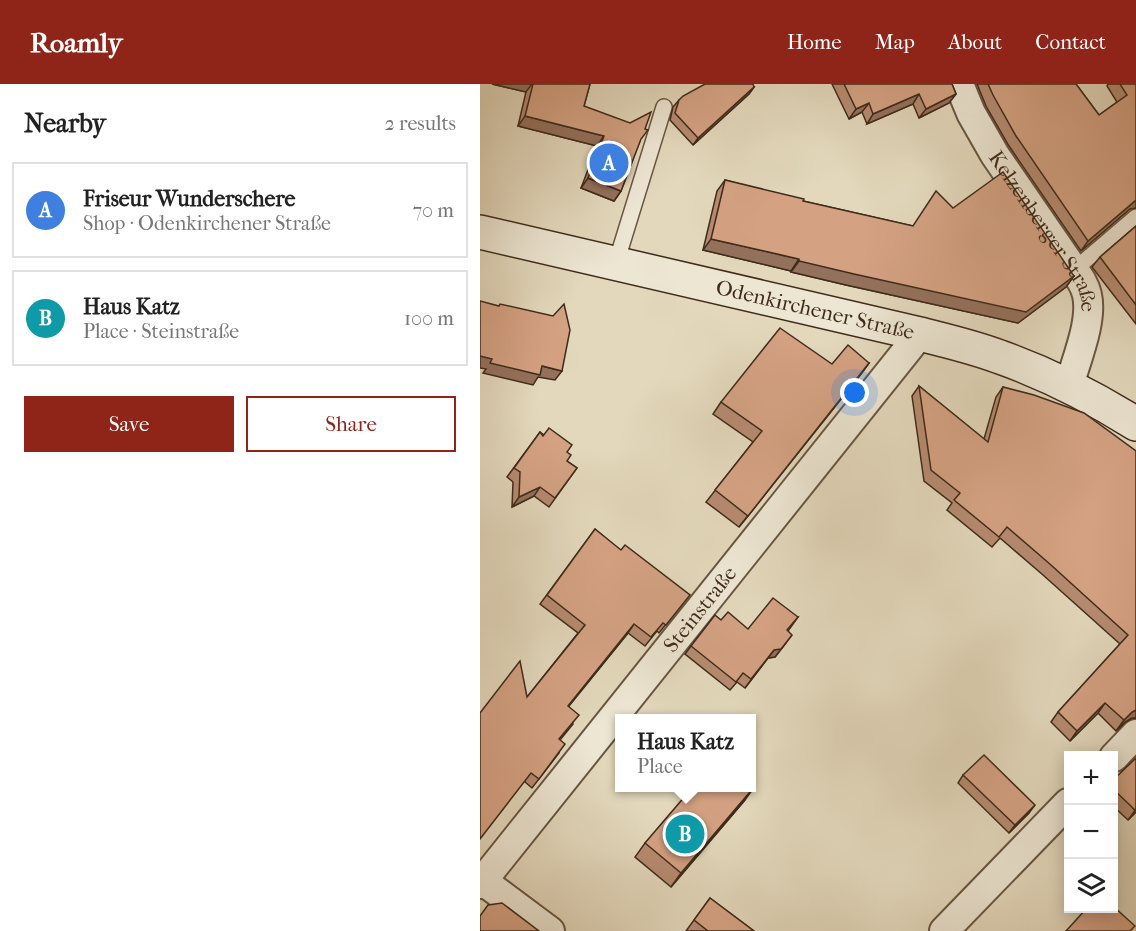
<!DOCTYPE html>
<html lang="en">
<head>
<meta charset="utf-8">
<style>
  body { margin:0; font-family:"IM FELL French Canon",serif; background:#f6f6f6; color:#222 }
  .controls { position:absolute; right:18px; bottom:18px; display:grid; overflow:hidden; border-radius:0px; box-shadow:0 3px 15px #0003 }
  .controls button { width:54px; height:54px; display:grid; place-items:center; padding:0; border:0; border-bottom:2px solid #e0e0e0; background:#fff; color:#222; font:30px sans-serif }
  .you { position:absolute; left:375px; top:309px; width:21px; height:21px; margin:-15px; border:4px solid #fff; border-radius:50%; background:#1a73e8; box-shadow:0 0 0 9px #1a73e833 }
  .badge { display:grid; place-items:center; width:39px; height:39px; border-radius:50%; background:#8f2418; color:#fff; font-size:20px; font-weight:700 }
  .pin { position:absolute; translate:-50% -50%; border:3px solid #fff; box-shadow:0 2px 6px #0006 }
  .popup { position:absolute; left:135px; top:630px; width:141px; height:78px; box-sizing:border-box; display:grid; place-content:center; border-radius:0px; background:#fff; filter:drop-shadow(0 2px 4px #0005); font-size:20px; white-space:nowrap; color:#767676 }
  .popup b { font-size:22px; color:#222 }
  .popup::after { content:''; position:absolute; left:50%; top:100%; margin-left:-12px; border:12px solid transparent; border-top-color:#fff }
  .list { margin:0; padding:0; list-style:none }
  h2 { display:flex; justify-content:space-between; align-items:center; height:78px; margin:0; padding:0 24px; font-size:26px }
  h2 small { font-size:20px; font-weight:400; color:#767676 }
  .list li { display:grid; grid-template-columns:39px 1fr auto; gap:18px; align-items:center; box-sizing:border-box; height:96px; margin:0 12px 12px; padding:0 12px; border:2px solid #e0e0e0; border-radius:0px }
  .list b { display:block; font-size:22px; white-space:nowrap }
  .list p { margin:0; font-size:20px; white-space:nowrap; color:#767676 }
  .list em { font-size:20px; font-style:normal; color:#767676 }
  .actions { display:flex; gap:12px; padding:18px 24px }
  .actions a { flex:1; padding:14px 0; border:2px solid #8f2418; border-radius:0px; text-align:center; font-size:21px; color:#8f2418 }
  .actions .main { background:#8f2418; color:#fff }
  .icon { flex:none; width:33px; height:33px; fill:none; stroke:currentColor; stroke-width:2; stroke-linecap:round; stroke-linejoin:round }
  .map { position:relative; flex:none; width:656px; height:847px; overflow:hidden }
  header { display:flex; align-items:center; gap:36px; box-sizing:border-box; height:84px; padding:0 30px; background:#8f2418; color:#fff }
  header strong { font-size:28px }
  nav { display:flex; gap:33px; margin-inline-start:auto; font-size:21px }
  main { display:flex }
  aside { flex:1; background:#fff }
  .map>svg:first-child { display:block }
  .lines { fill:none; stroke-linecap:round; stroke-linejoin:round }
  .service-casing { stroke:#685642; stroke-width:18 }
  .minor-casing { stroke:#685642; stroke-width:32 }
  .secondary-casing { stroke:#3f2b1a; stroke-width:36 }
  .service { stroke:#ede6d3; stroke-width:15 }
  .minor { stroke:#ede6d3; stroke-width:28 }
  .secondary { stroke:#ede6d3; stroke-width:33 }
  .wall { fill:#b68b71; stroke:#3f2b1a; stroke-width:1.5 }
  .shaded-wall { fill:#94715c; stroke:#3f2b1a; stroke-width:1.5 }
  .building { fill:#d4a283; stroke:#3f2b1a; stroke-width:1.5 }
  .labels { text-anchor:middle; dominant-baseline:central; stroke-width:5; stroke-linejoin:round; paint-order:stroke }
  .street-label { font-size:21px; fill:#3f2b1a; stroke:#ede6d3 }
</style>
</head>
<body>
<header>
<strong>Roamly</strong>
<nav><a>Home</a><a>Map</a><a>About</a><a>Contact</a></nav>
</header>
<main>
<aside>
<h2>Nearby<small>2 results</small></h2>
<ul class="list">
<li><span class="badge" style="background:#3f7fe0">A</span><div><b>Friseur Wunderschere</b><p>Shop · Odenkirchener Straße</p></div><em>70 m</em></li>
<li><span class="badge" style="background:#0f9aa8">B</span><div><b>Haus Katz</b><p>Place · Steinstraße</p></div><em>100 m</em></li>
</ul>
<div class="actions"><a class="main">Save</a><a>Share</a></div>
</aside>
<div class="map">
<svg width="656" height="847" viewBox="0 0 656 847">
  <rect width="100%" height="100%" fill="#e3d8bc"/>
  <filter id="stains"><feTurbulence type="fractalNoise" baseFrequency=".00333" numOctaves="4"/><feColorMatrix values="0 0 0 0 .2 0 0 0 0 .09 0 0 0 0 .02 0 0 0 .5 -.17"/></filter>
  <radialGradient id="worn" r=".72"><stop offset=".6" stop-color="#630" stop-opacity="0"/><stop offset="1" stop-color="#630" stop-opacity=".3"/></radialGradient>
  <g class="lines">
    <g class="service-casing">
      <g id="service">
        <polyline points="136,179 184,23"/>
        <polyline points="594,186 656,133"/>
      </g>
    </g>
    <g class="minor-casing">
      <g id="minor">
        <path id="s1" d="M479,0L491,29L515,71L594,186C600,194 605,201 607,211C613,237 596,276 589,302"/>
        <polyline points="634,673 656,650"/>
        <polyline points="3,797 70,847"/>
        <path id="s2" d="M0,800L440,250"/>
        <polyline points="464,847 588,719"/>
      </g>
    </g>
    <g class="secondary-casing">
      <g id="secondary">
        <path id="s3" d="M0,148L440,250C467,257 494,263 520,273C568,290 613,313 656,340"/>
      </g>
    </g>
    <use href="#service" class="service"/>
    <use href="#minor" class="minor"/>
    <use href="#secondary" class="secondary"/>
  </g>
  <g class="wall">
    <polygon points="12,0 110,0 104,22 160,56 141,107 134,117 101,104 117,62 38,42 46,8"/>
    <polygon points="352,0 472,0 476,10 469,19 439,34 433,20 387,40 382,28 369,35"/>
    <polygon points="497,0 596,0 619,31 637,18 627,2 628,0 656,0 650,125 601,167 529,62 506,22"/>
    <polygon points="274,3 269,10 213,61 190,36 193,23 199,16"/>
    <polygon points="245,96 323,117 433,142 473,124 594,192 586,203 538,239 366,201 311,188 311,187 223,166 237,107"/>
    <polygon points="656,142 656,240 612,183 620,173"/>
    <polygon points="389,279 381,290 259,443 226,418 273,358 233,330 241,318 352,280"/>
    <polygon points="439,302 504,355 516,313 523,303 656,367 656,634 652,634 645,638 636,647 618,629 590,657 571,638 578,628 640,560 563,491 520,454 512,463 467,426 472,419 444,397 432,312"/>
    <polygon points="60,348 87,368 87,377 97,384 69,423 54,412 32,423 33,398 27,393"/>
    <polygon points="115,445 203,519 179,549 177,547 165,562 148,549 89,622 93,640 80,656 79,669 52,704 45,698 47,613 98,549 60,520"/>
    <polygon points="318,533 308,547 306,559 295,573 288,574 265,604 257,598 250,606 205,570 211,562 241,536 268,545"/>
    <polygon points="483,691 549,729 529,749 478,699"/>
    <polygon points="633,696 656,728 648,736 633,722"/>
    <polygon points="265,716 191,803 155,773 165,759"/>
    <polygon points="230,814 274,847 206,847"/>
  </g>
  <g class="shaded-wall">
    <polygon points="12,0 52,0 46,8"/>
    <polygon points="274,3 269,10 213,61 218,54"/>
    <polygon points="439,10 433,20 387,40 393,30"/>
    <polygon points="476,10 469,19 439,34 446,25"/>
    <polygon points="389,19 382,28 369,35 376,25"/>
    <polygon points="45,32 124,52 117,62 38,42"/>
    <polygon points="108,94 141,107 134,117 101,104"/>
    <polygon points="656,116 656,124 650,125 601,167 608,157"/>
    <polygon points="231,155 319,175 311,187 223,166"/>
    <polygon points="319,177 594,192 586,203 538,239 366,201 311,188"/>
    <polygon points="0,272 62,282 82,287 75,296 58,293 53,301 3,289 6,285 0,284"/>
    <polygon points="389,279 381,290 259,443 268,432"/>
    <polygon points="60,403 54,412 32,423 39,413"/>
    <polygon points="154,540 148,549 82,630 88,622"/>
    <polygon points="312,551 295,573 288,574 265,604 294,566"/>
    <polygon points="625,619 618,629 590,657 597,647"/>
    <polygon points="656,626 656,634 652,634 645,638 636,647 644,636 652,628"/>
    <polygon points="275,702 265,716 191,803 201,789"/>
    <polygon points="555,721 549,729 529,749 535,741"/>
    <polygon points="656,725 656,728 648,736"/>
  </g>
  <g class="building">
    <polygon points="53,0 110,0 104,22 150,39 171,28 165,45 168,46 161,55 141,107 108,94 124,52 45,32"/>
    <polygon points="225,0 273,0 274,3 218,54 195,29 199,16 203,12"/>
    <polygon points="364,0 472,0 476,10 446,25 439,10 393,30 389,19 376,25"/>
    <polygon points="508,0 596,0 619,31 647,11 640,0 656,0 656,116 608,157 536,52 513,11"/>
    <polygon points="523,88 594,192 546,228 374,190 319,177 319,175 231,155 245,96 324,115 323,117 433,142 456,107 473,124"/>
    <polygon points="656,142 656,221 620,173"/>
    <polygon points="0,217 19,222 20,220 73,232 84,220 90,246 82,287 62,282 60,291 10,279 12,275 0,272"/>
    <polygon points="300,244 352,280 368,261 389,279 268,432 235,406 282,347 241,318"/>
    <polygon points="439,302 508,358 523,303 554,311 604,329 656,367 656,626 652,628 644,636 625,619 597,647 578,628 648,551 571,481 527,443 519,453 474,416 480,409 451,386"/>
    <polygon points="69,344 92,361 87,368 91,371 87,377 97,384 75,414 60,403 39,413 40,388 34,384 60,348 63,352"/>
    <polygon points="115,445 141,466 145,461 210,511 186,541 183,539 171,553 154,540 88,622 99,631 79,655 85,660 59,695 51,689 0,755 0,629 40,577 47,613 105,541 67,511"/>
    <polygon points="293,514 318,533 307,546 312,551 301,565 294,566 271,595 263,589 256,598 211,562 235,531 241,536 248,528 268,545"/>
    <polygon points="504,671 555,721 535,741 483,691"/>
    <polygon points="656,674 656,725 655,726 633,705 633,696"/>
    <polygon points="271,699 275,702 201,789 165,759 212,704 271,704"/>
    <polygon points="230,814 274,847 228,847 214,836"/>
    <polygon points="22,819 59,847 0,847 0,832 8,821"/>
    <polygon points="633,822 655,842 650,847 586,847 606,825 633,825"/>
  </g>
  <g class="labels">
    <g class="street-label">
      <text stroke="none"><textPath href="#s1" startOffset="171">Kelzenberger Straße</textPath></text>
      <text stroke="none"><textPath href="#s3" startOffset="344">Odenkirchener Straße</textPath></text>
      <text stroke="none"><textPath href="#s2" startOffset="352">Steinstraße</textPath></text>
    </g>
  </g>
  <rect width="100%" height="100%" filter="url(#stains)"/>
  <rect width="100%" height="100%" fill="url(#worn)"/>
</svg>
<div class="controls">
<button>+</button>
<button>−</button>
<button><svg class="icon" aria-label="layers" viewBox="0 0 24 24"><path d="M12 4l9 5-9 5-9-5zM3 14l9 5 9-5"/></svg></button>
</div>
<div class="you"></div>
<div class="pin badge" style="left:129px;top:79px;background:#3f7fe0">A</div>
<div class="pin badge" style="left:205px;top:750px;background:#0f9aa8">B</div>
<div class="popup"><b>Haus Katz</b>Place</div>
</div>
</main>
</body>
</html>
